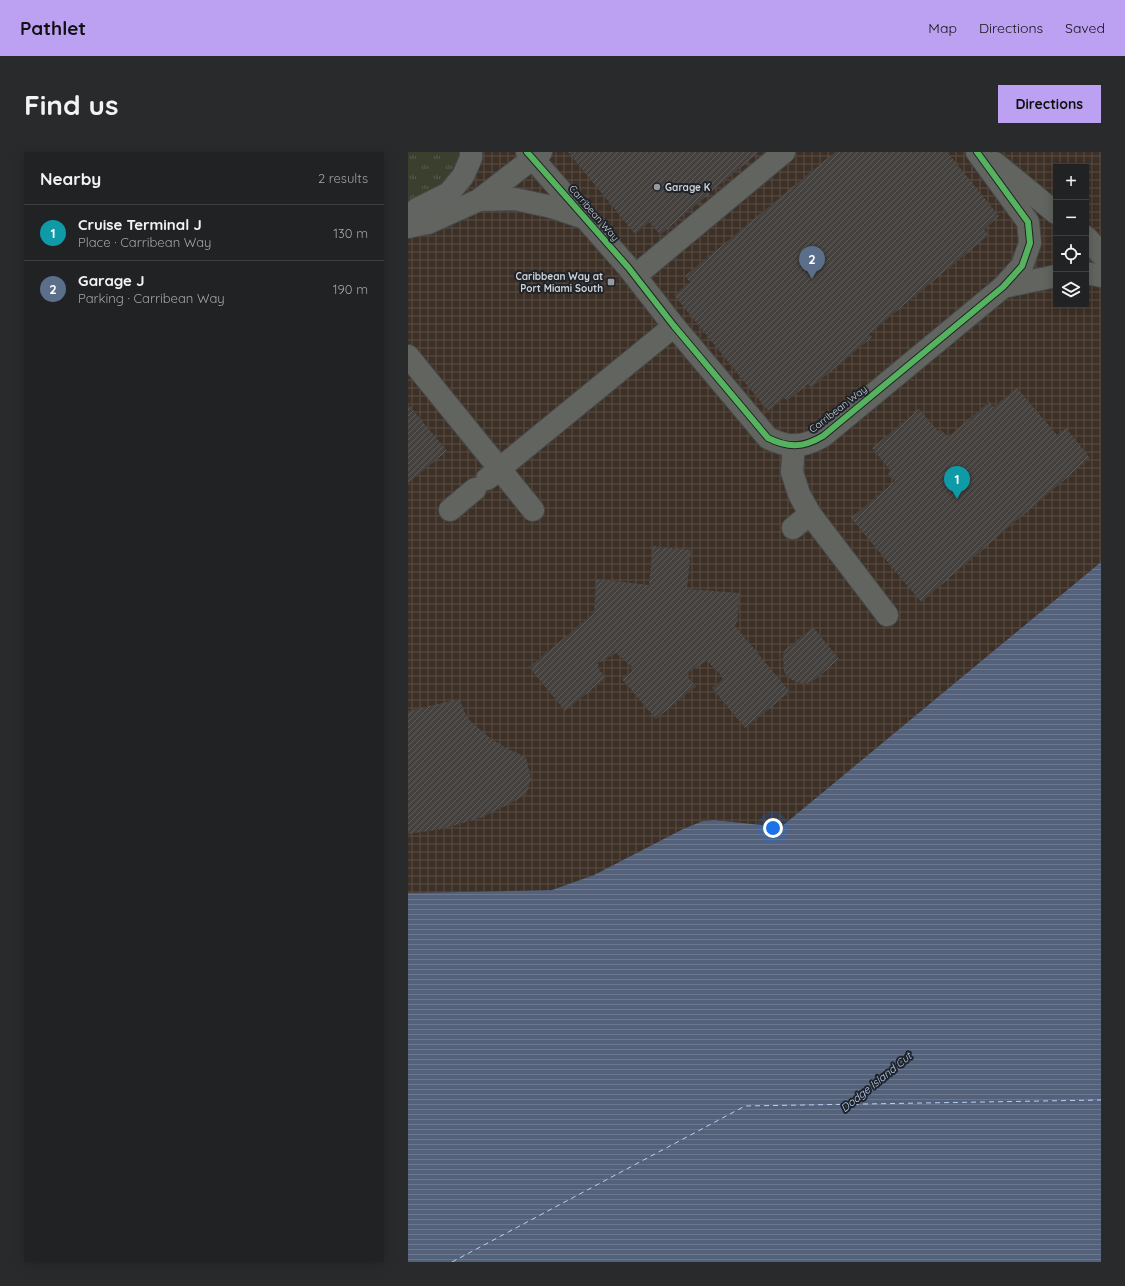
<!DOCTYPE html>
<html lang="en">
<head>
<meta charset="utf-8">
<style>
  body { margin:0; font-family:Quicksand,sans-serif; background:#282a2c; color:#f1f3f6 }
  .controls { position:absolute; right:12px; top:12px; display:grid; overflow:hidden; border-radius:0px; box-shadow:0 2px 10px #0003 }
  .controls button { width:36px; height:36px; display:grid; place-items:center; padding:0; border:0; border-bottom:1px solid #3d3f41; background:#202224; color:#f1f3f6; font:20px sans-serif }
  .you { position:absolute; left:365px; top:676px; width:14px; height:14px; margin:-10px; border:3px solid #fff; border-radius:50%; background:#1a73e8; box-shadow:0 0 0 6px #1a73e833 }
  .badge { display:grid; place-items:center; width:26px; height:26px; border-radius:50%; background:#bca0f2; color:#fff; font-size:13px; font-weight:700 }
  .pin { position:absolute; translate:-50% -33px; filter:drop-shadow(0 1px 2px #0008) }
  .pin::after { content:''; position:absolute; top:21px; width:14px; height:12px; background:inherit; clip-path:polygon(0 0,100% 0,50% 100%) }
  .list { margin:0; padding:0; list-style:none }
  h2 { display:flex; justify-content:space-between; align-items:center; height:52px; margin:0; padding:0 16px; font-size:17px }
  h2 small { font-size:13px; font-weight:400; color:#a2a4a6 }
  .list li { display:grid; grid-template-columns:26px 1fr auto; gap:12px; align-items:center; box-sizing:border-box; height:56px; padding:0 16px; border-top:1px solid #3d3f41 }
  .list b { display:block; font-size:15px; white-space:nowrap }
  .list p { margin:0; font-size:13px; white-space:nowrap; color:#a2a4a6 }
  .list em { font-size:13px; font-style:normal; color:#a2a4a6 }
  .icon { flex:none; width:22px; height:22px; fill:none; stroke:currentColor; stroke-width:2; stroke-linecap:round; stroke-linejoin:round }
  .map { position:relative; flex:none; width:693px; height:1110px; overflow:hidden; border-radius:0px }
  header { display:flex; align-items:center; gap:24px; box-sizing:border-box; height:56px; padding:0 20px; background:#bca0f2; color:#111 }
  header strong { font-size:19px }
  nav { display:flex; gap:22px; margin-inline-start:auto; font-size:14px }
  .intro { display:flex; align-items:center; justify-content:space-between; box-sizing:border-box; height:96px; padding:0 24px }
  h1 { margin:0; font-size:28px }
  .button { padding:10px 18px; border-radius:0px; background:#bca0f2; color:#111; font-size:14px; font-weight:700 }
  main { display:flex; gap:24px; padding:0 24px }
  aside { flex:1; background:#202224; border-radius:0px; box-shadow:0 2px 10px #0003 }
  .map>svg:first-child { display:block }
  .industrial { fill:url(#industrial-grid); fill-rule:evenodd }
  .grass { fill:url(#grass-tufts) }
  .water { fill:url(#water-rules) }
  .lines { fill:none; stroke-linecap:round; stroke-linejoin:round }
  .ferry { stroke:#b9cef8; stroke-width:1; stroke-dasharray:5 4; stroke-linecap:butt }
  .building { fill:url(#building-hatch) }
  .minor-casing { stroke:#46484a; stroke-width:24 }
  .major-casing { stroke:#46484a; stroke-width:24 }
  .minor { stroke:#626460; stroke-width:22 }
  .major { stroke:#626462; stroke-width:22 }
  .cycleway-casing { stroke:#1e2329; stroke-width:8 }
  .cycleway { stroke:#56b35d; stroke-width:6 }
  .poi-dot { fill:#969a9d; stroke:#1e2329; stroke-width:1.5 }
  .labels { text-anchor:middle; dominant-baseline:central; stroke-width:4; stroke-linejoin:round; paint-order:stroke }
  .poi-label { font-size:10px; font-weight:bold; fill:#d0d4d8; stroke:#1e2329; text-anchor:start }
  .street-label { font-size:10px; fill:#d0d4d8; stroke:#1e2329 }
  .water-label { font-size:11px; font-style:italic; fill:#b9cef8; stroke:#1e2329 }
</style>
</head>
<body>
<header>
<strong>Pathlet</strong>
<nav><a>Map</a><a>Directions</a><a>Saved</a></nav>
</header>
<div class="intro"><h1>Find us</h1><a class="button">Directions</a></div>
<main>
<aside>
<h2>Nearby<small>2 results</small></h2>
<ul class="list">
<li><span class="badge" style="background:#0f9aa8">1</span><div><b>Cruise Terminal J</b><p>Place · Carribean Way</p></div><em>130 m</em></li>
<li><span class="badge" style="background:#5c6f8a">2</span><div><b>Garage J</b><p>Parking · Carribean Way</p></div><em>190 m</em></li>
</ul>
</aside>
<div class="map">
<svg width="693" height="1110" viewBox="0 0 693 1110">
  <defs>
    <pattern id="industrial-grid" width="8" height="8" patternUnits="userSpaceOnUse"><rect width="8" height="8" fill="#3d3026"/><path d="M0 4h8M4 0v8" fill="none" stroke="#584d45"/></pattern>
    <pattern id="grass-tufts" width="24" height="20" patternUnits="userSpaceOnUse"><rect width="24" height="20" fill="#3b402e"/><path d="M3 7l-1-3M5 7V3M7 7l1-3M15 17l-1-3M17 17v-4M19 17l1-3" fill="none" stroke="#565b4c"/></pattern>
    <pattern id="water-rules" width="6" height="5" patternUnits="userSpaceOnUse"><rect width="6" height="5" fill="#54617b"/><path d="M0 2.5h6" fill="none" stroke="#6c778d"/></pattern>
    <pattern id="building-hatch" width="6" height="6" patternUnits="userSpaceOnUse"><rect width="6" height="6" fill="#45413e"/><path d="M-1 1l2-2M0 6l6-6M5 7l2-2" fill="none" stroke="#5f5c59"/></pattern>
  </defs>
  <rect width="100%" height="100%" fill="#2b2d30"/>
  <path class="industrial" d="M0,0H693V410L373,675L306,668L295,669L275,677L186,723L144,738L0,741ZM648,15H678V153H648Z"/>
  <polygon class="grass" points="0,0 56,0 44,28 0,53"/>
  <polygon class="water" points="693,410 693,1110 0,1110 0,741 144,738 186,723 275,677 295,669 306,668 373,675"/>
  <g class="lines">
    <polyline class="ferry" points="44,1110 337,954 693,948"/>
  </g>
  <g class="building">
    <polygon points="160,0 351,0 252,83 242,70 227,82"/>
    <polygon points="427,0 539,0 591,64 576,77 581,83 461,182 464,185 403,236 400,232 379,249 376,246 360,259 266,143 282,130 277,124"/>
    <polygon points="609,236 649,283 658,276 682,306 513,450 443,366 487,329 480,322 482,318 464,296 511,257 530,279 533,278 540,285 582,249 585,255"/>
    <polygon points="0,252 39,299 0,331"/>
    <polygon points="245,394 283,398 279,437 332,441 329,471 328,470 327,474 382,540 337,576 304,536 314,528 314,524 299,509 281,520 280,525 288,534 248,567 214,527 223,520 224,515 208,501 190,511 190,516 198,526 157,559 121,515 186,461 188,427 241,433"/>
    <polygon points="405,475 431,507 408,527 397,532 389,530 382,527 376,520 375,503 377,498"/>
    <polygon points="51,547 60,567 82,586 98,596 118,605 123,627 118,643 75,665 34,677 0,682 0,559"/>
  </g>
  <g class="lines">
    <g class="minor-casing">
      <g id="minor">
        <path d="M119,0L220,115L266,174L360,286C380,296 395,296 415,284L595,135L614,114L622,91L620,70L569,0"/>
        <polyline points="587,11 648,61"/>
        <polyline points="71,48 107,47 144,55 177,66"/>
        <polyline points="0,75 20,71 71,48 133,0"/>
        <polyline points="678,85 693,102"/>
        <polyline points="678,121 693,124"/>
        <polyline points="227,124 376,0"/>
        <polyline points="595,135 648,124"/>
        <polyline points="0,204 125,358"/>
        <polyline points="386,293 384,320 391,342 402,362 479,463"/>
        <polyline points="79,327 266,174"/>
        <polyline points="42,358 67,337"/>
        <polyline points="385,376 402,362"/>
      </g>
    </g>
    <g class="major-casing">
      <polyline id="major" points="0,68 9,57 41,41 55,24 63,6 63,0"/>
    </g>
    <use href="#minor" class="minor"/>
    <use href="#major" class="major"/>
    <g class="cycleway-casing">
      <path id="cycleway" d="M119,0L220,115L266,174L360,286C380,296 395,296 415,284L595,135L614,114L622,91L620,70L569,0"/>
    </g>
    <use href="#cycleway" class="cycleway"/>
  </g>
  <g class="poi-dot">
    <circle cx="249" cy="35" r="4"/>
    <rect x="199" y="126" width="8" height="8" rx="2"/>
  </g>
  <g class="labels">
    <g class="poi-label">
      <text x="257" y="35">Garage K</text>
      <text x="195" y="124" text-anchor="end">Caribbean Way at<tspan x="195" dy="12">Port Miami South</tspan></text>
    </g>
    <g class="street-label">
      <text transform="translate(186 61) rotate(49)">Carribean Way</text>
      <text transform="translate(430 257) rotate(-38)">Carribean Way</text>
    </g>
    <g class="water-label">
      <text transform="translate(468 930) rotate(-39)">Dodge Island Cut</text>
    </g>
  </g>
</svg>
<div class="controls">
<button>+</button>
<button>−</button>
<button><svg class="icon" aria-label="locate" viewBox="0 0 24 24"><circle cx="12" cy="12" r="6"/><path d="M12 2v4M12 18v4M2 12h4M18 12h4"/></svg></button>
<button><svg class="icon" aria-label="layers" viewBox="0 0 24 24"><path d="M12 4l9 5-9 5-9-5zM3 14l9 5 9-5"/></svg></button>
</div>
<div class="you"></div>
<div class="pin badge" style="left:549px;top:347px;background:#0f9aa8">1</div>
<div class="pin badge" style="left:404px;top:127px;background:#5c6f8a">2</div>
</div>
</main>
</body>
</html>
